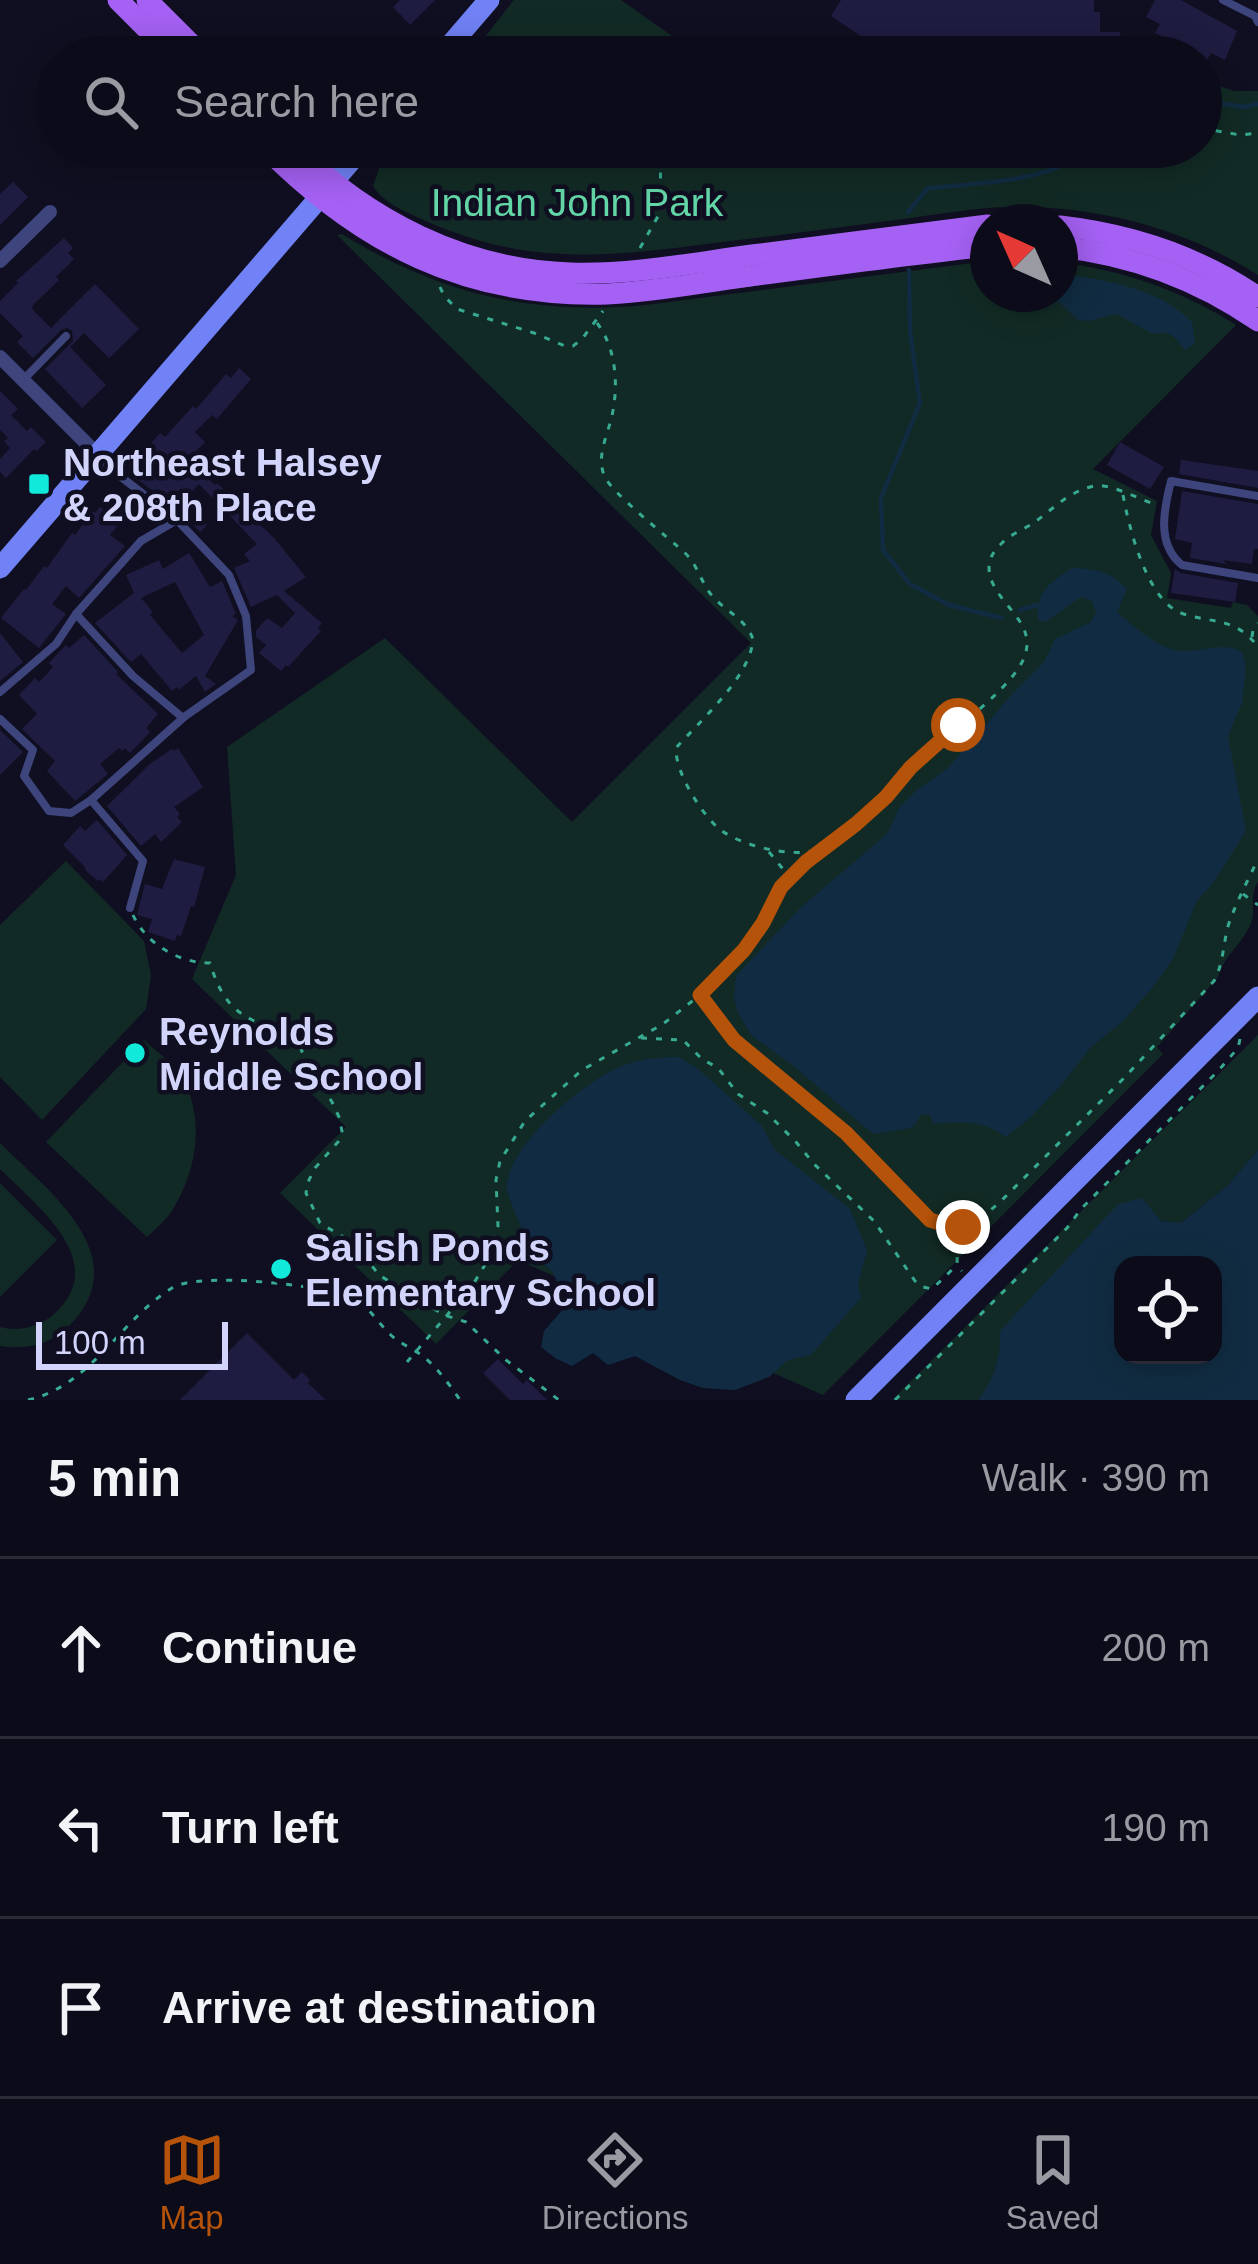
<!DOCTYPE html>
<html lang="en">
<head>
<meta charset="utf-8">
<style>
  body { margin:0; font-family:Helvetica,sans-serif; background:#191926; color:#f1f3f6 }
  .controls { position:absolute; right:36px; bottom:36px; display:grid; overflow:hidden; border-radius:24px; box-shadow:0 6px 30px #0003 }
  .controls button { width:108px; height:108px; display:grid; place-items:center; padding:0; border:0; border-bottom:3px solid #2b2b38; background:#0b0b19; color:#f1f3f6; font:60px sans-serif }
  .compass { position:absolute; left:970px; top:204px; width:108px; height:108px; border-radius:50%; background:#0b0b19; box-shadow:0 6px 30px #0003; rotate:315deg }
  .scale { position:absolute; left:36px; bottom:30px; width:192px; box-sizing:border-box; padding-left:12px; border:6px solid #d2d4fc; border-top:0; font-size:33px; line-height:42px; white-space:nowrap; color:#d2d4fc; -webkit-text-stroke:9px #0f0f21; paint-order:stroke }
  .stop { position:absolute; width:36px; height:36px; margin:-27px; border:9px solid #b45309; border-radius:50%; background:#fff }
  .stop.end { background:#b45309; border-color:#fff; box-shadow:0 3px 12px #0008 }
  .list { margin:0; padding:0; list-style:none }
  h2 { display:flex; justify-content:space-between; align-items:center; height:156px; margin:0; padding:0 48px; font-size:51px }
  h2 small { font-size:39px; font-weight:400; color:#9a9ba2 }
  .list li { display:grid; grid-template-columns:78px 1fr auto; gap:36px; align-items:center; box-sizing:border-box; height:180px; padding:0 48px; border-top:3px solid #2b2b38 }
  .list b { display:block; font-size:45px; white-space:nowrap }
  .list em { font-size:39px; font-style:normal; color:#9a9ba2 }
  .icon { flex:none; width:66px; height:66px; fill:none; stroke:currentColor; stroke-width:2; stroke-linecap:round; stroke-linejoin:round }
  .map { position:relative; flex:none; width:1258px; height:1400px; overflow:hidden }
  .search { position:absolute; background:#0b0b19; box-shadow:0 6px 30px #0003; left:36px; right:36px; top:36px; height:132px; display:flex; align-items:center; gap:30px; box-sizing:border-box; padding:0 42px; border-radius:66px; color:#9a9ba2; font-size:45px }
  .sheet { height:696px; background:#0b0b19 }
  nav { display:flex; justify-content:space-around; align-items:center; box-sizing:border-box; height:168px; border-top:3px solid #2b2b38; background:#0b0b19; font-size:33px; color:#9a9ba2 }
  nav a { display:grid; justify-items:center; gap:6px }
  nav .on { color:#b45309 }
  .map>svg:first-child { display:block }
  .green { fill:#122a25 }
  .water { fill:#112c42; fill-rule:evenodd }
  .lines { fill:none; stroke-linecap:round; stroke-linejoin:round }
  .stream { stroke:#112c42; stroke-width:4.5 }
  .building { fill:#1e1c40; fill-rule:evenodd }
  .path { stroke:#37aa91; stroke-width:3; stroke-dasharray:6 9; stroke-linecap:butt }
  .lane { stroke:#3d457c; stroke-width:8 }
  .street { stroke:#3d457c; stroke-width:14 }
  .secondary { stroke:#7082f5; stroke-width:21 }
  .primary { stroke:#a561f4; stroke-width:21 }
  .route { stroke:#b45309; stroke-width:15 }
  .poi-dot { fill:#11e9db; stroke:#0f0f21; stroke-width:4.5 }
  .labels { text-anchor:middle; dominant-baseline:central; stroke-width:9; stroke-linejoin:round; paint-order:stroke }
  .park-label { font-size:39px; fill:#63d6a7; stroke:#0f0f21 }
  .poi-label { font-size:39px; font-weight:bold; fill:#d2d4fc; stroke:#0f0f21; text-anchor:start }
</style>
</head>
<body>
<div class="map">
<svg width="1258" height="1400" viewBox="0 0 1258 1400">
  <rect width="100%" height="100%" fill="#0f0f21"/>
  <g class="green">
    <polygon points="514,0 621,0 702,57 469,57"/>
    <path d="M1201,80L1234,91H1258V275C1186,229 1099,206 1014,207C975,207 935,215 896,220C835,228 774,236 714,243C609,257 526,266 426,221C407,212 384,204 373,186L381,163L394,147H1201Z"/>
    <path d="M342,234C439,294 533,316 646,305L988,261V294H1060V262C1124,271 1181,290 1236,325L1093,469L1157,501L1151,535L1171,573L1167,598L1231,608L1233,602L1247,605L1258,616V882C1249,896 1256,909 1251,923C1244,942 1225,954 1218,977L1157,1047L1163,1054L823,1395L518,1260L436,1344L280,1193L346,1127L192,979L236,875L227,747L385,638L572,822L751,643L337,235Z"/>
    <polygon points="66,861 144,941 151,975 146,1009 42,1120 0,1077 0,925"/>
    <polygon points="1258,1035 1258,1150 1228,1185 1181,1223 1161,1221 1001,1349 990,1385 978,1400 892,1400"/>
    <path d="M144,1040C155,1050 170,1061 179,1073C206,1114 198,1169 173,1209C167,1220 156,1228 147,1237L46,1142Z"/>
    <path d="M0,1143C48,1191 138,1256 69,1326C51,1345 25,1350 0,1346V1327C19,1332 38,1327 53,1315C113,1263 36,1205 0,1169Z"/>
    <polygon points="0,1183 57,1240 0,1297"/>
  </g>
  <g class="water">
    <path d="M1060,273C1106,281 1158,287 1192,322L1195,342L1186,350C1173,339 1175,329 1153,334L1116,314L1089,321L1078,320L1061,304L1046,294H1060Z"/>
    <path d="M1072,568C1097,569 1110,571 1127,589L1117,612C1134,626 1154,645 1175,650C1198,655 1224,639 1243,653L1246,669L1242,703L1228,736L1246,831L1213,883L1197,901L1173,959L1152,988L1122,1022L1091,1047L1063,1083L1031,1117L1006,1137C983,1120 961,1121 933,1124L930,1115L922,1114L912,1128L873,1134L796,1068L751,1035L737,1011L734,997L736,976L800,908L887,834L900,806L917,790L947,769L1014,692L1044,662L1055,639L1091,622L1096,612L1092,601L1081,597L1045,622L1038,621C1036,591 1049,583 1072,568Z"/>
    <path d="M679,1057L697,1068L762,1126L774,1149L850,1209L867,1250L858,1285L861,1298L811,1355L788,1360L769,1377L735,1390L703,1388L680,1380L635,1356L608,1365L593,1353L572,1366L555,1358L541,1347L544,1331L563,1309L564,1305C559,1295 558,1278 551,1270C547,1266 541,1264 537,1259C531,1252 508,1198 507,1190C504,1148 581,1085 615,1069C636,1059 656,1057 679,1057Z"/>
    <path d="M1258,1150V1400H978C994,1380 1001,1357 1000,1331L1118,1204L1142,1198L1161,1221L1181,1223L1228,1185ZM1123,1265H1213V1355H1123Z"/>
  </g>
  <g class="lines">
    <g class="stream">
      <polyline points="1201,100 1243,107 1258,104"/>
      <path d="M908,212L928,188C985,183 1048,182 1097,147"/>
      <polyline points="909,270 910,331 920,403 881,498 883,550 910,584 949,605 1002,618"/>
      <polyline points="1020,610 1037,605"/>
    </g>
  </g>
  <g class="building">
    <polygon points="400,0 435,0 410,25 393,7"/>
    <polygon points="841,0 1094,0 1094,12 1100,12 1100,32 1120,32 1121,45 1113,57 892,57 831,16"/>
    <polygon points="1155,0 1181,0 1237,31 1225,60 1211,53 1207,60 1169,43 1170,41 1155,33 1160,24 1146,17"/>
    <polygon points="13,182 28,197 0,225 0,194"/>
    <polygon points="64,238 73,248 68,253 74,259 56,277 59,280 33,305 32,309 51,328 95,284 139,329 109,358 84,333 70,347 106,385 82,408 45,369 73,341 72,331 67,328 61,330 33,358 17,342 23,336 0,313 0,301 18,283 16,281"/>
    <polygon points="239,368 251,379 217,419 212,415 195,432 205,442 190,457 203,469 201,472 215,485 217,483 274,538 306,577 284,591 322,623 318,628 321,631 288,667 286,665 281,671 259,653 266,645 256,637 256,631 267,618 282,628 295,613 277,595 251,607 234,568 250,561 244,554 257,544 199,484 183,501 207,525 200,532 182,513 133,476 146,459 141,454 160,433 165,437 193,406 196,409 226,374 231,378"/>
    <polygon points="0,391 18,409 11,415 27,431 31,427 46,442 36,451 34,449 6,478 0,472 0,459 10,448 4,441 8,438 0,430"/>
    <polygon points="1120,442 1164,467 1150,489 1107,465"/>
    <polygon points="1181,460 1258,471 1258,488 1179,474"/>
    <polygon points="1182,491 1258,504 1258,549 1254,549 1252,564 1223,560 1227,564 1190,558 1192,543 1175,539"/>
    <polygon points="100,507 120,522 110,535 125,546 79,598 66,586 52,604 66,614 39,648 1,618 24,589 26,590 44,566 47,568 72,533 75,535 93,511 95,513"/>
    <path d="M189,553L210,587L222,581L236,614L232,616L238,620L205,676L216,684L205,692L196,676L179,690L177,687L172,691L141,654L131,662L95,623L134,593L126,575L159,560L163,569ZM175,582L204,635L182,653L150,615L153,612L141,598Z"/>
    <polygon points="1175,569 1181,573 1238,583 1235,602 1171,593"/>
    <polygon points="0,633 23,662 0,681"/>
    <polygon points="84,635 118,672 116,674 158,714 146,728 150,732 130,753 125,748 122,751 119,748 100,764 108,774 75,801 47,771 55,761 22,729 37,714 19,695 35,678 39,682 46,675 53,667 49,663 66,645 69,648"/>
    <polygon points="0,730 23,752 0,775"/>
    <polygon points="178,748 203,787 174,807 180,814 177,817 182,822 161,842 155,834 141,846 107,806 151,763 172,749 174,751"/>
    <polygon points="97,820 127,855 103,882 100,879 98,881 84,869 86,868 63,845 80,826 85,831"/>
    <polygon points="174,859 205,867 194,907 191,906 181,936 177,935 175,941 148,932 152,919 137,915 145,884 162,889"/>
    <polygon points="247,1333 294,1380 302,1372 310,1380 308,1383 326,1400 180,1400"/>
    <polygon points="498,1359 523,1384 527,1380 547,1400 510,1400 483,1373"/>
  </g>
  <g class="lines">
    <g class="path">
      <polyline points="794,57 810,34"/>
      <polyline points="1201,128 1240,135 1258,133"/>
      <polyline points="995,147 998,147"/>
      <polyline points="1101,147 1105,155 1124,147"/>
      <polyline points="640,248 661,211 660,147"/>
      <polyline points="440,287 444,296 457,309 534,333 565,346 573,346 582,339 603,311"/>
      <path d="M597,323C617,349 619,388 611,420C606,438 597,457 604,475C610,492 669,538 685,553C699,566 701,585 715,599C729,613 746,620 753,639C751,676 700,721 676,748C675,772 700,811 717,827C738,846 795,859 821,849C829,846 837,838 843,833C871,812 890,787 915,764C943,737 1004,695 1021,664C1045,621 989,604 989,567C989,557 995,550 1002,543C1010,535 1022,530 1032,524C1052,510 1069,491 1094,486C1109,483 1137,498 1154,504"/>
      <path d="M1123,495C1129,528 1147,600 1181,613C1211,624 1235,616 1258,647"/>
      <polyline points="1252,637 1253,630 1258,623"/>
      <polyline points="769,852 783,869 781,885"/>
      <polyline points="1243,894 1258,905"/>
      <path d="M133,915C146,944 179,963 210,963C227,1020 251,1017 297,1041L309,1066L332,1102L339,1117L342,1131L338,1142L315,1168L308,1182L306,1193L320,1223L355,1244L379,1275L444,1315L466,1322L506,1360L559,1400"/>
      <path d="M700,995L734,1041L846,1133L930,1220C964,1234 976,1223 1001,1201L1124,1078L1214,981C1224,963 1223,942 1229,923C1237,901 1248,880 1258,859"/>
      <polyline points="641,1038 683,1040 702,1059 718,1068 738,1094 767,1113 796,1142 814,1164 874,1221 915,1281 923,1287 932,1289 957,1265"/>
      <path d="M932,1221C946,1235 959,1243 957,1265L962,1271"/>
      <polyline points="361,1301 395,1283"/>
      <polyline points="407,1362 472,1286 491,1255 498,1226 496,1180 500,1161 525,1121 582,1070 663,1024 700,995 744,949 763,923 781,887 822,850"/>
      <path d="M28,1400C91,1386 120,1320 172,1288C199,1271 325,1285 354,1299C368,1306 376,1320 387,1331C397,1343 413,1348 424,1357C438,1369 450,1385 460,1400"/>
      <polyline points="895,1400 1067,1228 1081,1209 1218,1071 1238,1048 1240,1039"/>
    </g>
    <g class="lane">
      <polyline points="1223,0 1255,16 1258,22"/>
      <polyline points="24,379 66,336"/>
      <path d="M1258,496L1171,481C1164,509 1156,544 1182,565L1258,578"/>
      <polyline points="177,520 229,575 246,616 251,670 184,717"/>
      <polyline points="0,692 56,644 76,614"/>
      <polyline points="0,719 33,750 24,776 49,811 71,813 91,800 183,718 133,676 76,614 141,541 177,520 112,470 99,456"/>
      <polyline points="91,800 143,861 130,908"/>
    </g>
    <g class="street">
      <polyline points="0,261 50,212"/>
      <polyline points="0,357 98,455"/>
    </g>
    <g class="secondary">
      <polyline points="440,57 489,0"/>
      <polyline points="0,568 363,147"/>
      <polyline points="856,1400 1258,997"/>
    </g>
    <g class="primary">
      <polyline points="118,0 175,57"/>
      <polyline points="147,0 204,57"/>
      <path d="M265,147C361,244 467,298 607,294C652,292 698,283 743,277C825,266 906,255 988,246"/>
      <path d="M294,147C367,220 465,270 570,273C631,275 692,263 752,255C831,245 909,235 988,225"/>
      <path d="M1060,226C1130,234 1199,257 1258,297"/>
      <path d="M1060,247C1132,255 1199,280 1258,321"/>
    </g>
  </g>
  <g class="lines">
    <polyline class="route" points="958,725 911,767 886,797 856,824 806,862 781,887 763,923 744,950 700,995 734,1040 846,1133 930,1220 953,1227 963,1227"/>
  </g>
  <g class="poi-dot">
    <rect x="27" y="472" width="24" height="24" rx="6"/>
    <circle cx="135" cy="1053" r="12"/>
    <circle cx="281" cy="1269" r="12"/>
  </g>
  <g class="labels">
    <g class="park-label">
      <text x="577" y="202">Indian John Park</text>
    </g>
    <g class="poi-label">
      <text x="63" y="462">Northeast Halsey<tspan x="63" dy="45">&amp; 208th Place</tspan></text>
      <text x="159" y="1031">Reynolds<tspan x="159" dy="45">Middle School</tspan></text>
      <text x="305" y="1247">Salish Ponds<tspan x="305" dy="45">Elementary School</tspan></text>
    </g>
  </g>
</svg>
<div class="controls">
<button><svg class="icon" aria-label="locate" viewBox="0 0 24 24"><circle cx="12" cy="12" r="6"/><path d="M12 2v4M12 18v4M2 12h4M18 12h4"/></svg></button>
</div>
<svg class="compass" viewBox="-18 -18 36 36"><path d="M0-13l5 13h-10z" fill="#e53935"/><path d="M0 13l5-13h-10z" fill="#9a9ba2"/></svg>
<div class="scale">100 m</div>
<div class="stop" style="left:958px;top:725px"></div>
<div class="stop end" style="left:963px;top:1227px"></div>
<div class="search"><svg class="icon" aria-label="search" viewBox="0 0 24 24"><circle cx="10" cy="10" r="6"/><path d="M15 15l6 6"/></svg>Search here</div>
</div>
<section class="sheet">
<h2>5 min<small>Walk · 390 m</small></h2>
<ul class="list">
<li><svg class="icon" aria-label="ahead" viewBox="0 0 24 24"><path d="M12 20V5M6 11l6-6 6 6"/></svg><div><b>Continue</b></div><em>200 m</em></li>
<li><svg class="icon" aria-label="left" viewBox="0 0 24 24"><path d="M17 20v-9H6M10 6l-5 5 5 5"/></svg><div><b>Turn left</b></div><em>190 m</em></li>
<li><svg class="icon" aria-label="arrive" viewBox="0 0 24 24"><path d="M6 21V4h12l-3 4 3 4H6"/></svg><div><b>Arrive at destination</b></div></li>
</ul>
</section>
<nav>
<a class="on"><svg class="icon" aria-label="map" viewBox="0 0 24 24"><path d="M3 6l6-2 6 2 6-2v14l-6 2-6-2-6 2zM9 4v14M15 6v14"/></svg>Map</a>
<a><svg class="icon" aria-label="directions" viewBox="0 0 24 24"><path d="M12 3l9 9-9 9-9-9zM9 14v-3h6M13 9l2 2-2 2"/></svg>Directions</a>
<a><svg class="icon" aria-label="saved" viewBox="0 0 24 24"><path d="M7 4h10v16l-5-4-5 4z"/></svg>Saved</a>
</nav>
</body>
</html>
